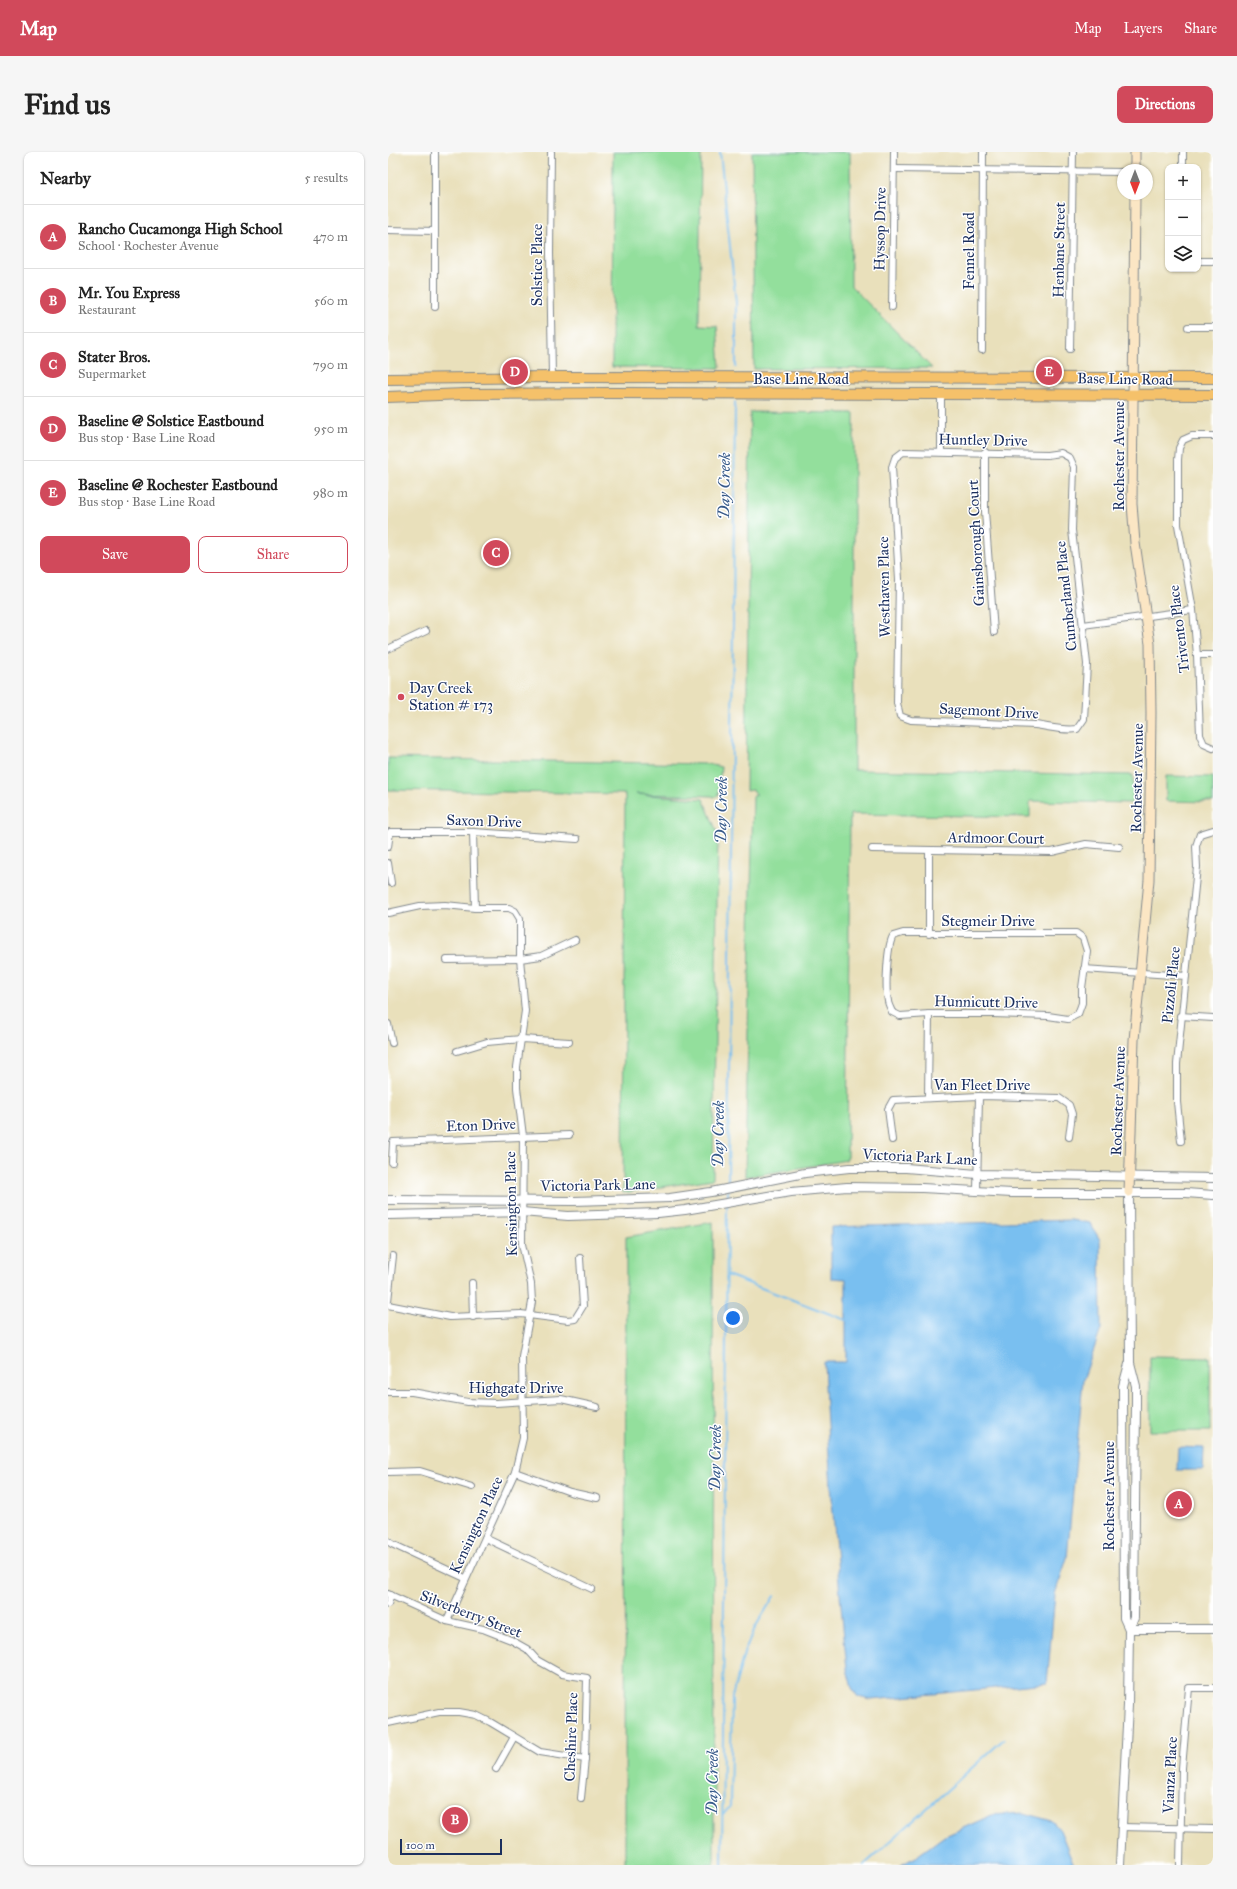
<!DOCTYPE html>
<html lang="en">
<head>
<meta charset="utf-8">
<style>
  body { margin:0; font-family:"IM FELL Great Primer",serif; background:#f6f6f6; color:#222 }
  .controls { position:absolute; right:12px; top:12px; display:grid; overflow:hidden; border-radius:8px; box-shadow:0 1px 3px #0004 }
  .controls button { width:36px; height:36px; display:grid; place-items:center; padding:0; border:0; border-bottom:1px solid #e0e0e0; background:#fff; color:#222; font:20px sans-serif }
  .compass { position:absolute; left:729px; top:12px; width:36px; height:36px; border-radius:50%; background:#fff; box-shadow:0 1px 3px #0004; rotate:180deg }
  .scale { position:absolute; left:12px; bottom:10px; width:102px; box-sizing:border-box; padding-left:4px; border:2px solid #1b2f5e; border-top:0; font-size:11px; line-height:14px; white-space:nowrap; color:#1b2f5e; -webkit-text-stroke:3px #fff; paint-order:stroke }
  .you { position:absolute; left:345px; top:1166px; width:14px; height:14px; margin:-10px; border:3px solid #fff; border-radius:50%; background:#1a73e8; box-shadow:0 0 0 6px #1a73e833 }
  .badge { display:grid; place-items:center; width:26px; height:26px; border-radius:50%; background:#d1495b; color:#fff; font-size:13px; font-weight:700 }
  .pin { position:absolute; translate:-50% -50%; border:2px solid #fff; box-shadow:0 1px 4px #0006 }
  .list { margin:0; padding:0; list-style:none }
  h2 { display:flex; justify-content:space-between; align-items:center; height:52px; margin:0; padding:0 16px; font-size:17px }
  h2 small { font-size:13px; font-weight:400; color:#767676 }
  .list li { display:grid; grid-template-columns:26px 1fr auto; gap:12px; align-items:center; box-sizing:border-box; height:64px; padding:0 16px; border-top:1px solid #e0e0e0 }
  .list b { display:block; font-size:15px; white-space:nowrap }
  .list p { margin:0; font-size:13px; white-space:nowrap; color:#767676 }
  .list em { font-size:13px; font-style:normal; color:#767676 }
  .actions { display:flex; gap:8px; padding:12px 16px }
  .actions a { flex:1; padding:9px 0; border:1px solid #d1495b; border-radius:8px; text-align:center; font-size:14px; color:#d1495b }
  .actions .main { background:#d1495b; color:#fff }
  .icon { flex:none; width:22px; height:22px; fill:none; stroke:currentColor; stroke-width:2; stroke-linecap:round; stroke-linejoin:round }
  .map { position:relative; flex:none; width:825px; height:1713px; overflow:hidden; border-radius:8px }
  header { display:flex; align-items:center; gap:24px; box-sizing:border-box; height:56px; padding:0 20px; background:#d1495b; color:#fff }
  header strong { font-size:19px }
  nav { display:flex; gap:22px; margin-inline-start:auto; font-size:14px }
  .intro { display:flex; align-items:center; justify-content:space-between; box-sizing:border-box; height:96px; padding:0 24px }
  h1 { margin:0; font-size:28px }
  .button { padding:10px 18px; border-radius:8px; background:#d1495b; color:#fff; font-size:14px; font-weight:700 }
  main { display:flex; gap:24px; padding:0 24px }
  aside { flex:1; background:#fff; border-radius:8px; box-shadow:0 1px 3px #0004 }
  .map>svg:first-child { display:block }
  .green { fill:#93df9c; stroke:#57877d }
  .water { fill:#79bff0; stroke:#4a77a7 }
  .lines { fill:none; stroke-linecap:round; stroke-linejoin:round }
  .stream { stroke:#79bff0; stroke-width:2 }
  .minor-casing { stroke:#82888c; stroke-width:8 }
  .tertiary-casing { stroke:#82888c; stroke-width:10 }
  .secondary-casing { stroke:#82888c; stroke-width:11 }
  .primary-casing { stroke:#82888c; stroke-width:12 }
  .minor { stroke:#fff; stroke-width:6 }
  .tertiary { stroke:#fff; stroke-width:8 }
  .secondary { stroke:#fbe6c4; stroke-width:9 }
  .primary { stroke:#f5c16b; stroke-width:10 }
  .poi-dot { fill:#d1495b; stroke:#fff; stroke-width:1.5 }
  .labels { text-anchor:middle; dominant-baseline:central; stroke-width:3; stroke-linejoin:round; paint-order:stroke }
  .street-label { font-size:15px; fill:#1b2f5e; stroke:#fff }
  .poi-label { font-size:15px; fill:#1b2f5e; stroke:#fff; text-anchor:start }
  .water-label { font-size:16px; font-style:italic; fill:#375a8a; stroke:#fff }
</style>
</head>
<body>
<header>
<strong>Map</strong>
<nav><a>Map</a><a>Layers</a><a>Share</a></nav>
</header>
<div class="intro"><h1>Find us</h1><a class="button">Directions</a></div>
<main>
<aside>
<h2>Nearby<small>5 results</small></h2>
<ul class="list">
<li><span class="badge">A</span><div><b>Rancho Cucamonga High School</b><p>School · Rochester Avenue</p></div><em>470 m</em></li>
<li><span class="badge">B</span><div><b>Mr. You Express</b><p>Restaurant</p></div><em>560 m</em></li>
<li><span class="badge">C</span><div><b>Stater Bros.</b><p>Supermarket</p></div><em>790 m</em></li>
<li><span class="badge">D</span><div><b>Baseline @ Solstice Eastbound</b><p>Bus stop · Base Line Road</p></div><em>950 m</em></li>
<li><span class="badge">E</span><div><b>Baseline @ Rochester Eastbound</b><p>Bus stop · Base Line Road</p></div><em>980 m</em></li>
</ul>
<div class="actions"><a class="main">Save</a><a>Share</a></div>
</aside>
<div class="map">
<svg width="825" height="1713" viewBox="0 0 825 1713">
  <rect width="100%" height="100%" fill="#fff"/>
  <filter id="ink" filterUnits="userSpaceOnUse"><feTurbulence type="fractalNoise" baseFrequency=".025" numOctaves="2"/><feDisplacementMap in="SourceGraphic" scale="8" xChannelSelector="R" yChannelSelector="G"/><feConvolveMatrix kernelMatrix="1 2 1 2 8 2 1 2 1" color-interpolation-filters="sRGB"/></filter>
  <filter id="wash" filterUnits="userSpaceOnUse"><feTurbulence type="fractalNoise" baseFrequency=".012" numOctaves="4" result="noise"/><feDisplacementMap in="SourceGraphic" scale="16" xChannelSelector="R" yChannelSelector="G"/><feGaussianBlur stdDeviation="0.9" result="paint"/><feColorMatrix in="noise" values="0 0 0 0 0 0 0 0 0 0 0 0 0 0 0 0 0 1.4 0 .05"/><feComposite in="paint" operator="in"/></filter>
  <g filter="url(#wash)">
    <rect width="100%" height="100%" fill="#e9e0bb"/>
    <g class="green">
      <polygon points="225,0 313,0 311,173 329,174 332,216 224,215"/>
      <polygon points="364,0 462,0 463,134 544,216 366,217"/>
      <polygon points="362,260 466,261 466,618 745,623 745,651 642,649 642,665 462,662 459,1008 357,1025 365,643 369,643 365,638 358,639"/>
      <polygon points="0,606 319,612 333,615 330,644 325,645 324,644 248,642 315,647 330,682 325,1027 235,1041 237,642 0,638"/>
      <polygon points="778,624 825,625 825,650 778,649"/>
      <polygon points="325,1070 326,1713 237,1713 238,1085"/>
      <polygon points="762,1204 822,1205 822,1279 762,1279"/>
    </g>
    <g class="water">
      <path d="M683,1068L702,1071L712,1088L713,1177L695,1228L679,1406L667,1442L659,1531L483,1548L470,1545L464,1536L459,1517C449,1414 440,1313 436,1210H458V1127L443,1126V1075Z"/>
      <polygon points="790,1295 816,1296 815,1318 789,1318"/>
      <polygon points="635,1661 664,1669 672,1678 686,1713 513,1713 529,1704 555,1685 604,1663"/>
    </g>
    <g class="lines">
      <g class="stream">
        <polyline points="332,0 348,151 348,215"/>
        <polyline points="340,1034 347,250"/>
        <polyline points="340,1048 340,1038"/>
        <polyline points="339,1123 458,1168"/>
        <polyline points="335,1663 342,1654 344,1545 357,1498 368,1474 386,1444"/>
        <polyline points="334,1713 339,1052"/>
        <polyline points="476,1713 616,1587"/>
      </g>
    </g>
  </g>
  <g filter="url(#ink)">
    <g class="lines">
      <g class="minor-casing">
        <g id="minor">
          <polyline points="163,0 162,101 164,225"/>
          <polyline points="795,15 795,0"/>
          <polyline points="506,17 735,20"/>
          <polyline points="0,78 47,79"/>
          <polyline points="810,109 825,109"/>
          <polyline points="47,155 47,0"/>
          <polyline points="504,155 506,0"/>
          <polyline points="800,175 825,175"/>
          <polyline points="682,197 685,0"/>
          <polyline points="594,198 595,0"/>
          <polyline points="553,242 553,300"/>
          <polyline points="825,284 804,284 795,288 791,296 790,308 790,373 805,458 809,503 812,583 816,592 825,596"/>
          <path d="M515,300L659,303L673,301L682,306L686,315L684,378L699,512L696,567L689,577C675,579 662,575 647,573L523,568L512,564L509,551L511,427L504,315L507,306Z"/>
          <polyline points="597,300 597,359 606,480"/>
          <polyline points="695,473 805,458"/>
          <polyline points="0,497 38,479"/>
          <polyline points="809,503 825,503"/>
          <polyline points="85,680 87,756"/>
          <polyline points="0,695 2,680 85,680 189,687"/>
          <polyline points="484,697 664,700 698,692 731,695"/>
          <polyline points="0,711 3,731"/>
          <polyline points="0,761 32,754 57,753 87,756 121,756 127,759 132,767 132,807 137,859 129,915 129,936 135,984 134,1092 143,1132 144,1150 134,1204 135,1286 127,1320 59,1469"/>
          <path d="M515,781H688L695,786L699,799L694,836V851L690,862L680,867L660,864L605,862H541L512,864L504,860C503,857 500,852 500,849C497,836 499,794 505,784Z"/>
          <polyline points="541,782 541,698"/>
          <polyline points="59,808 132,807 153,804 187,788"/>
          <polyline points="696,817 798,824"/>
          <polyline points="792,864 825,866"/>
          <polyline points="0,872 4,891"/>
          <polyline points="69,899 99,890 134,887 181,890"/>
          <polyline points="540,946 541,862"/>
          <polyline points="504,988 500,957 505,948 591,944 671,946 681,953 684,962 681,985"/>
          <polyline points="793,989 789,950 789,912 809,715 808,694 812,682 825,678"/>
          <polyline points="4,1010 5,990 181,983"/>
          <polyline points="589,1039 591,944"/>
          <polyline points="84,1131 85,1165"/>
          <polyline points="0,1149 5,1104"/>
          <polyline points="0,1153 62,1165 133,1162 180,1168 187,1167 195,1154 192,1106"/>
          <polyline points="0,1240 24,1240 80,1250 108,1251 173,1247 209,1255"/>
          <polyline points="0,1320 32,1319 84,1335"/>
          <polyline points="127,1320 182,1340 209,1346"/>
          <polyline points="97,1386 204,1437"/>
          <polyline points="0,1389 4,1392 77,1426"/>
          <polyline points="0,1442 59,1469 95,1477 123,1488 139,1497 149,1508 174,1522 199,1526 197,1607 193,1646"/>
          <polyline points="0,1452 3,1443"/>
          <polyline points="0,1571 51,1560 71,1560 88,1563 102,1570 152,1600 197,1607"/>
          <polyline points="108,1617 126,1585"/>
          <polyline points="733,1675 825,1677"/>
          <polyline points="792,1713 794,1616 801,1536 825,1536"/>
        </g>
      </g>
      <g class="tertiary-casing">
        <g id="tertiary">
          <polyline points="0,1048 186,1049 282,1046 323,1040 417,1021 461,1016 518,1016 589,1022 825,1026"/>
          <polyline points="0,1063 134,1060 180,1064 270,1061 297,1058 403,1040 459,1035 534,1036 624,1041 798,1041 825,1043"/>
          <polyline points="741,1477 736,1466 735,1234 741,1212"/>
          <polyline points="741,1477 825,1477"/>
          <polyline points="732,1713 740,1553 741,1477 746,1466 748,1250 748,1234 742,1211 741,1040"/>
        </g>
      </g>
      <g class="secondary-casing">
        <g id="secondary">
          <polyline points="747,18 747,0"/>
          <polyline points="741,1040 746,888 761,728 763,561 762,492 747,391 744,352 747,42"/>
        </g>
      </g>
      <g class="primary-casing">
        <g id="primary">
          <polyline points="0,227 164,225 825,226"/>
          <polyline points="0,245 76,242 223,241 825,243"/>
        </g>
      </g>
      <use href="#minor" class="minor"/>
      <use href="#tertiary" class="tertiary"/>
      <use href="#secondary" class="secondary"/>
      <use href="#primary" class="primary"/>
    </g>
  </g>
  <circle class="poi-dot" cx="13" cy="545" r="4"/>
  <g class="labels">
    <g class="street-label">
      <text transform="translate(492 77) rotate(-89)">Hyssop Drive</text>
      <text transform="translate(671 98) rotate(-89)">Henbane Street</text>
      <text transform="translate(581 99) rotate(-90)">Fennel Road</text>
      <text transform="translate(149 113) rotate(-90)">Solstice Place</text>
      <text x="413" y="227">Base Line Road</text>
      <text transform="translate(737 227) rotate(1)">Base Line Road</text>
      <text transform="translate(595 288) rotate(1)">Huntley Drive</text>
      <text transform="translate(731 304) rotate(-90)">Rochester Avenue</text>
      <text transform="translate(588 391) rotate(-93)">Gainsborough Court</text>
      <text transform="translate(496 435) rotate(-91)">Westhaven Place</text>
      <text transform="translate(678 444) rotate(-96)">Cumberland Place</text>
      <text transform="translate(791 477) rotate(-97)">Trivento Place</text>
      <text transform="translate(601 559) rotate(3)">Sagemont Drive</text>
      <text transform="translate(749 626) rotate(-89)">Rochester Avenue</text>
      <text transform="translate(96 669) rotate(2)">Saxon Drive</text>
      <text transform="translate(608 686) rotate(1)">Ardmoor Court</text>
      <text x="600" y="769">Stegmeir Drive</text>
      <text transform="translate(783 833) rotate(-84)">Pizzoli Place</text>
      <text transform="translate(598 850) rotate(1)">Hunnicutt Drive</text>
      <text x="594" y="933">Van Fleet Drive</text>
      <text transform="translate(730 949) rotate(-88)">Rochester Avenue</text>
      <text transform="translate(93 973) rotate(-2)">Eton Drive</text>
      <text transform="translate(532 1005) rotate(3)">Victoria Park Lane</text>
      <text transform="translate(210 1033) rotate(-1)">Victoria Park Lane</text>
      <text transform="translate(123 1052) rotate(-91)">Kensington Place</text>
      <text x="128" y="1236">Highgate Drive</text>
      <text transform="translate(721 1344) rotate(-90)">Rochester Avenue</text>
      <text transform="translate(88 1373) rotate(-65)">Kensington Place</text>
      <text transform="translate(83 1462) rotate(21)">Silverberry Street</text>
      <text transform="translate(183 1585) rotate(-88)">Cheshire Place</text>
      <text transform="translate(782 1623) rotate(-87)">Vianza Place</text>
    </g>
    <g class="poi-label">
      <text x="21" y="536">Day Creek<tspan x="21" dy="17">Station # 173</tspan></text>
    </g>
    <g class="water-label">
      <text transform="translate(336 334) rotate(-89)">Day Creek</text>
      <text transform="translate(333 658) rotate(-89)">Day Creek</text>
      <text transform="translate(330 982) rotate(-89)">Day Creek</text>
      <text transform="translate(327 1306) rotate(-89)">Day Creek</text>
      <text transform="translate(324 1630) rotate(-89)">Day Creek</text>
    </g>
  </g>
</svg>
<div class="controls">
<button>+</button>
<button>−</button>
<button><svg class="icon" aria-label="layers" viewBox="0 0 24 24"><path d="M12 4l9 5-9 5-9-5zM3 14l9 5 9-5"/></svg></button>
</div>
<svg class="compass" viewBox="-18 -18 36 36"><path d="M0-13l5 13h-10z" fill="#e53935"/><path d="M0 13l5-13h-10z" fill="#767676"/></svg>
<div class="scale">100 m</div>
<div class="you"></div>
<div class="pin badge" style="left:791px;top:1352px">A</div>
<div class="pin badge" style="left:67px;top:1668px">B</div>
<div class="pin badge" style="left:108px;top:401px">C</div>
<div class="pin badge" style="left:127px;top:220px">D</div>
<div class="pin badge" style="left:661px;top:220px">E</div>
</div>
</main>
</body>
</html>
